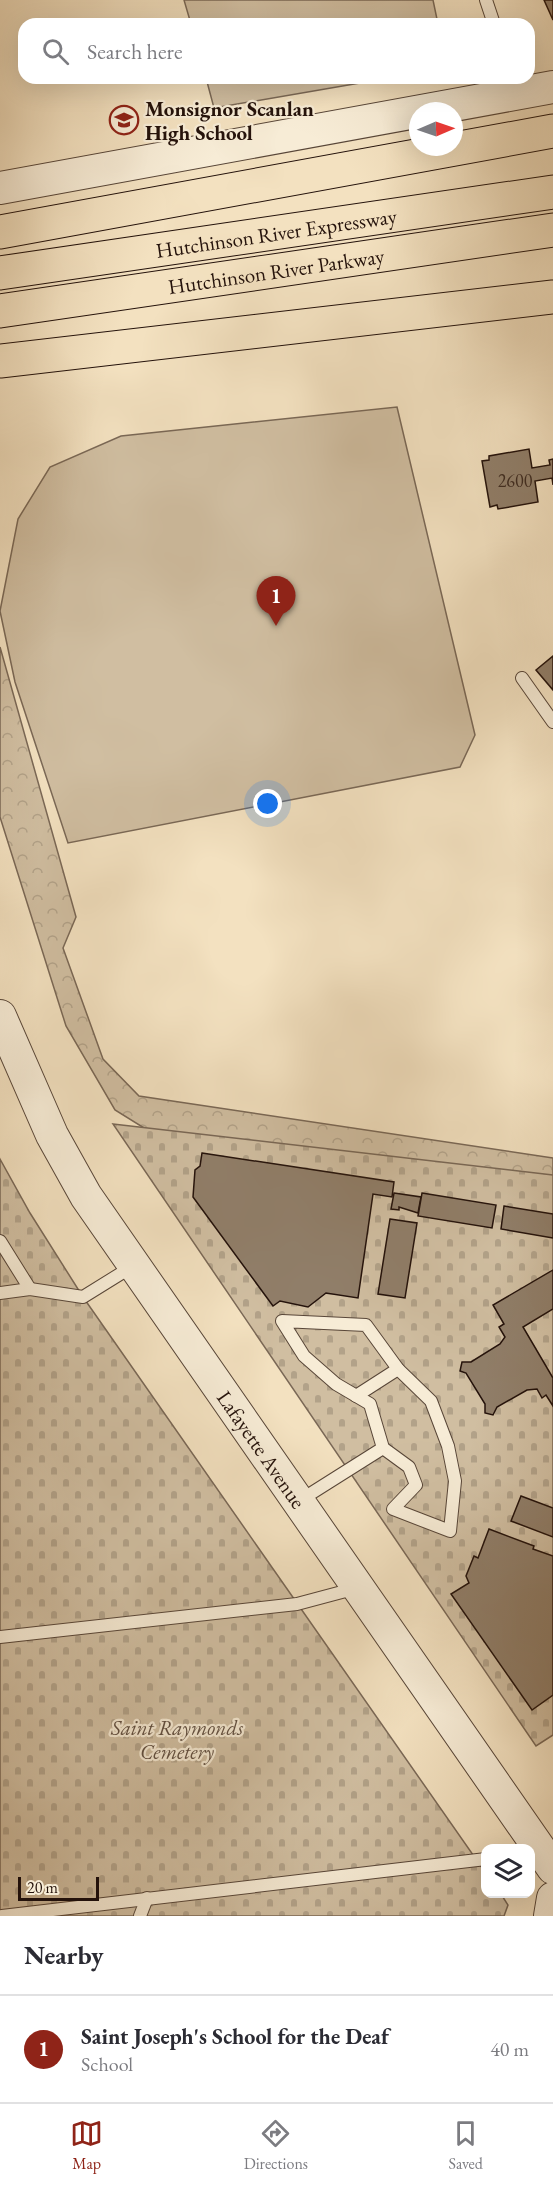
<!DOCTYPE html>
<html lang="en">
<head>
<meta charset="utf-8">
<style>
  body { margin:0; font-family:"EB Garamond",serif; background:#f2f2f3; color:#2b2b33 }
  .controls { position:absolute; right:18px; bottom:18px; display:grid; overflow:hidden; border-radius:12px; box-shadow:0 6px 24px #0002 }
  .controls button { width:54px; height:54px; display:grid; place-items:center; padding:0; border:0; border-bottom:2px solid #e1e1e2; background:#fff; color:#2b2b33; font:30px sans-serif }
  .compass { position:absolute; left:409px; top:102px; width:54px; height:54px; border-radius:50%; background:#fff; box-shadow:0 6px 24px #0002; rotate:88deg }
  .scale { position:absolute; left:18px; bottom:15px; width:81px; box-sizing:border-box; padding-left:6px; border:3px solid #24120b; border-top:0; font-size:16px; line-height:21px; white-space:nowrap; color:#24120b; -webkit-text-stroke:4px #f7ecd6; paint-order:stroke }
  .you { position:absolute; left:268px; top:804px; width:21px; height:21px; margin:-15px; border:4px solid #fff; border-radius:50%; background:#1a73e8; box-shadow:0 0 0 9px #1a73e833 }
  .badge { display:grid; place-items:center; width:39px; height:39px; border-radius:50%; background:#8f2418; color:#fff; font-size:20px; font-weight:700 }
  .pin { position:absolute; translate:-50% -50px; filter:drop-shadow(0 2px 3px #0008) }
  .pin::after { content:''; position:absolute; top:32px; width:21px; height:18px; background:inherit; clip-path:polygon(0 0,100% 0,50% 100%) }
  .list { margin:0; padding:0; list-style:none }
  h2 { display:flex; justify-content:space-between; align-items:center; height:78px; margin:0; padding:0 24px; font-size:26px }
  h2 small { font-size:20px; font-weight:400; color:#7c7c81 }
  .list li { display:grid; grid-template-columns:39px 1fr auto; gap:18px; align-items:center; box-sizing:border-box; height:108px; padding:0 24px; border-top:2px solid #e1e1e2 }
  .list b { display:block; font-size:22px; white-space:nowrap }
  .list p { margin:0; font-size:20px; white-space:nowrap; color:#7c7c81 }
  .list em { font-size:20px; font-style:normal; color:#7c7c81 }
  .icon { flex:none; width:33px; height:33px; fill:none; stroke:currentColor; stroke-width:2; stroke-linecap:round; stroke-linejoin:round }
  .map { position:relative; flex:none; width:553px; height:1916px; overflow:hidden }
  .search { position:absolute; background:#fff; box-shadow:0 6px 24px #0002; left:18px; right:18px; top:18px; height:66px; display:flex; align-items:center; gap:15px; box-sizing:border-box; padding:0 21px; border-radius:18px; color:#7c7c81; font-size:22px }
  .sheet { height:186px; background:#fff }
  nav { display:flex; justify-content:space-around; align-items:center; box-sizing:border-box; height:84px; border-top:2px solid #e1e1e2; background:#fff; font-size:16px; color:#7c7c81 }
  nav a { display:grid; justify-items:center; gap:3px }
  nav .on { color:#8f2418 }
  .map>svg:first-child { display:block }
  .forest { fill:url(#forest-crowns); stroke:#7a6856; stroke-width:1.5 }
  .cemetery { fill:url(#cemetery-stones); stroke:#7a6856; stroke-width:1.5 }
  .green { fill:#d0bea1; stroke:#7a6856; stroke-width:1.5 }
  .building { fill:#907e69; stroke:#24120b; stroke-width:1.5 }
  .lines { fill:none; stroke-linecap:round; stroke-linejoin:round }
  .service-casing { stroke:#584638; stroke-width:14 }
  .tertiary-casing { stroke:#584638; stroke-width:34 }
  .motorway-casing { stroke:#24120b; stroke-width:35 }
  .service { stroke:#f7ecd6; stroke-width:12 }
  .tertiary { stroke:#f7ecd6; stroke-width:32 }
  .motorway { stroke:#f3e1c0; stroke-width:33 }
  .labels { text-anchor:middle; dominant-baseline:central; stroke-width:4.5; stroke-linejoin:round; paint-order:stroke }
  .number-label { font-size:18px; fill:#3f2d22 }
  .poi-label { font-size:21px; font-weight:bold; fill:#24120b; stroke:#f7ecd6; text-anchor:start }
  .street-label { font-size:21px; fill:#24120b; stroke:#f7ecd6 }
  .park-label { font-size:21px; font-style:italic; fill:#604e40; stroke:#f7ecd6 }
</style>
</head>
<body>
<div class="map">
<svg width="553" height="1916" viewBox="0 0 553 1916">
  <defs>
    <pattern id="forest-crowns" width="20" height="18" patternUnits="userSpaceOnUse" patternTransform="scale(1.5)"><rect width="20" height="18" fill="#d0bea1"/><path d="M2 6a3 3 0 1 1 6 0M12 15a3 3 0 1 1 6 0" fill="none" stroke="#b2a289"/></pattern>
    <pattern id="cemetery-stones" width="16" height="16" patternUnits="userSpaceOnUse" patternTransform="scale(1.5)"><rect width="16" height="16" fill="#d0bea1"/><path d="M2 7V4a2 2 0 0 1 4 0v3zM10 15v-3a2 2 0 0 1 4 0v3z" fill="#b2a289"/></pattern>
  </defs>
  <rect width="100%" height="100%" fill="#f3e1c0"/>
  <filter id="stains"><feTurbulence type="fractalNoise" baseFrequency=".00333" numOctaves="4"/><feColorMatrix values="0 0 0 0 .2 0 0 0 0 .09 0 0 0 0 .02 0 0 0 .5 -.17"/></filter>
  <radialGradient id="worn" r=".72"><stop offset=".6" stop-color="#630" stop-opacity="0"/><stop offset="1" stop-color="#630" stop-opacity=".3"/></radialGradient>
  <polygon class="forest" points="0,647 76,917 63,948 103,1059 139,1096 553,1158 553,1192 165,1141 115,1110 66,1026 0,817"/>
  <g class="cemetery">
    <polygon points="113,1124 553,1175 553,1735 536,1746"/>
    <polygon points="0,1159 30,1213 83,1297 485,1872 486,1894 501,1894 508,1905 504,1916 0,1916"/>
  </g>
  <g class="green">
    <polygon points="184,0 433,0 438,24 191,24"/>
    <polygon points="206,78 389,78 214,108"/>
    <polygon points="397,407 475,735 460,767 68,843 15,682 0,611 18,519 50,467 121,436"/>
  </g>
  <g class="building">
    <polygon points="544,0 553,0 553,20"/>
    <polygon points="529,449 532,468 550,465 549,460 553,459 553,485 552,478 535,481 538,502 498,509 497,505 490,507 482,461 489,460 489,456"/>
    <polygon points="553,656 553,690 536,670"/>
    <polygon points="202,1153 394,1182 392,1197 373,1194 358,1298 326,1293 308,1307 280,1301 273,1306 193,1197 195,1170 200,1166"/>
    <polygon points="394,1193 421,1197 418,1213 399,1207 399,1210 391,1209"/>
    <polygon points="422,1193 496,1205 492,1228 418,1216"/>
    <polygon points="504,1206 553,1214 553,1238 501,1229"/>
    <polygon points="390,1219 417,1223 405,1298 378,1294"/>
    <polygon points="553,1270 553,1309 523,1327 553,1378 553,1406 546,1395 542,1398 537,1389 527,1390 497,1407 493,1415 485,1413 485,1404 466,1373 460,1371 462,1362 471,1362 500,1344 505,1337 499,1327 504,1324 493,1305"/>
    <polygon points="521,1496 553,1508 553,1537 511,1521"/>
    <polygon points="489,1529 534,1546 533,1549 553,1556 553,1695 532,1710 451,1594 469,1583 466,1576 474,1556 478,1558"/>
  </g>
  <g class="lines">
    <g class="service-casing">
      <g id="service">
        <polyline points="486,0 494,24"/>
        <polyline points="522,678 553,722"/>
        <polyline points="0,1241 30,1289"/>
        <polyline points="0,1293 30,1289 83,1297 133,1266"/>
        <polyline points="356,1396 398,1369"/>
        <polyline points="299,1501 383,1448 409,1467 416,1485 393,1509 450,1531 455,1481 448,1446 431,1401 398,1369 366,1325 282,1321 304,1356 336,1384 370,1404 383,1448"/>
        <polyline points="0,1637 297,1604 357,1588"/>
        <polyline points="2,1916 486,1859"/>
        <polyline points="140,1916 147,1898"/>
      </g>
    </g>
    <g class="tertiary-casing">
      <g id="tertiary">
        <polyline points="0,188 553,87"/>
        <path id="s1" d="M0,1016L52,1135L86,1196L553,1868"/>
        <polyline points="550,1916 553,1898"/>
      </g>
    </g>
    <g class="motorway-casing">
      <g id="motorway">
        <polyline points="0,232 553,131"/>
        <path id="s2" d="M0,273L553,192"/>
        <path id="s3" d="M0,311L553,230"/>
        <polyline points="0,361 553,297"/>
      </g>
    </g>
    <use href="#service" class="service"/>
    <use href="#tertiary" class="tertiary"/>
    <use href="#motorway" class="motorway"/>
  </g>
  <defs>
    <g id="school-ring" transform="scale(1.5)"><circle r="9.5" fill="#f7ecd6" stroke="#8f2418" stroke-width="1.5"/><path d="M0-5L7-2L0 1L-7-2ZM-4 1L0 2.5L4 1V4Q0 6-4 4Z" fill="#8f2418"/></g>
  </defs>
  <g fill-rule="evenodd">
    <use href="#school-ring" x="124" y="120"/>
  </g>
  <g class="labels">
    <g class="number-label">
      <text x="515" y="480">2600</text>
    </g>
    <g class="poi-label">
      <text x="145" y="108">Monsignor Scanlan<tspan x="145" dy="24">High School</tspan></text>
    </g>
    <g class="street-label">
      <text stroke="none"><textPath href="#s2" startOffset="279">Hutchinson River Expressway</textPath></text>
      <text stroke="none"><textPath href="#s3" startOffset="279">Hutchinson River Parkway</textPath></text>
      <text stroke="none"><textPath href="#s1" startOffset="508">Lafayette Avenue</textPath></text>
    </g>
    <g class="park-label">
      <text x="177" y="1727">Saint Raymonds<tspan x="177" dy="24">Cemetery</tspan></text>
    </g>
  </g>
  <rect width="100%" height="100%" filter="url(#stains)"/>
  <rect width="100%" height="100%" fill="url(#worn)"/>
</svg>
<div class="controls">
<button><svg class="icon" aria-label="layers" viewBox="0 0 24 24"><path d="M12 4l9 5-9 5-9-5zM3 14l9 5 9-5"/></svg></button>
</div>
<svg class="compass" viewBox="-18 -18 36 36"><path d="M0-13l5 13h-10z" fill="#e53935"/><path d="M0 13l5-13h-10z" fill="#7c7c81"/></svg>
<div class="scale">20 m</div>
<div class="you"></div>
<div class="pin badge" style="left:276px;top:626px">1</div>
<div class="search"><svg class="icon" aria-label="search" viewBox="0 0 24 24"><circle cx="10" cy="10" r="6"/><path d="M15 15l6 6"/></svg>Search here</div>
</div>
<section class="sheet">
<h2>Nearby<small></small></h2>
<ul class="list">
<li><span class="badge">1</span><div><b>Saint Joseph's School for the Deaf</b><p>School</p></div><em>40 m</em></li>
</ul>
</section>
<nav>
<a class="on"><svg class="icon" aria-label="map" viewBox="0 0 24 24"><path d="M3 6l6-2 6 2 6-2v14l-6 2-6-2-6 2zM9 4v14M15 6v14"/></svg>Map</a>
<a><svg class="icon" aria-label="directions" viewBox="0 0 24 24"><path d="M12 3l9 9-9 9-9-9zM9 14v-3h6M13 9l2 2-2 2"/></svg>Directions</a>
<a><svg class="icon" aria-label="saved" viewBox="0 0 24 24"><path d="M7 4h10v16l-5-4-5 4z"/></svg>Saved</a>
</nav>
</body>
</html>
